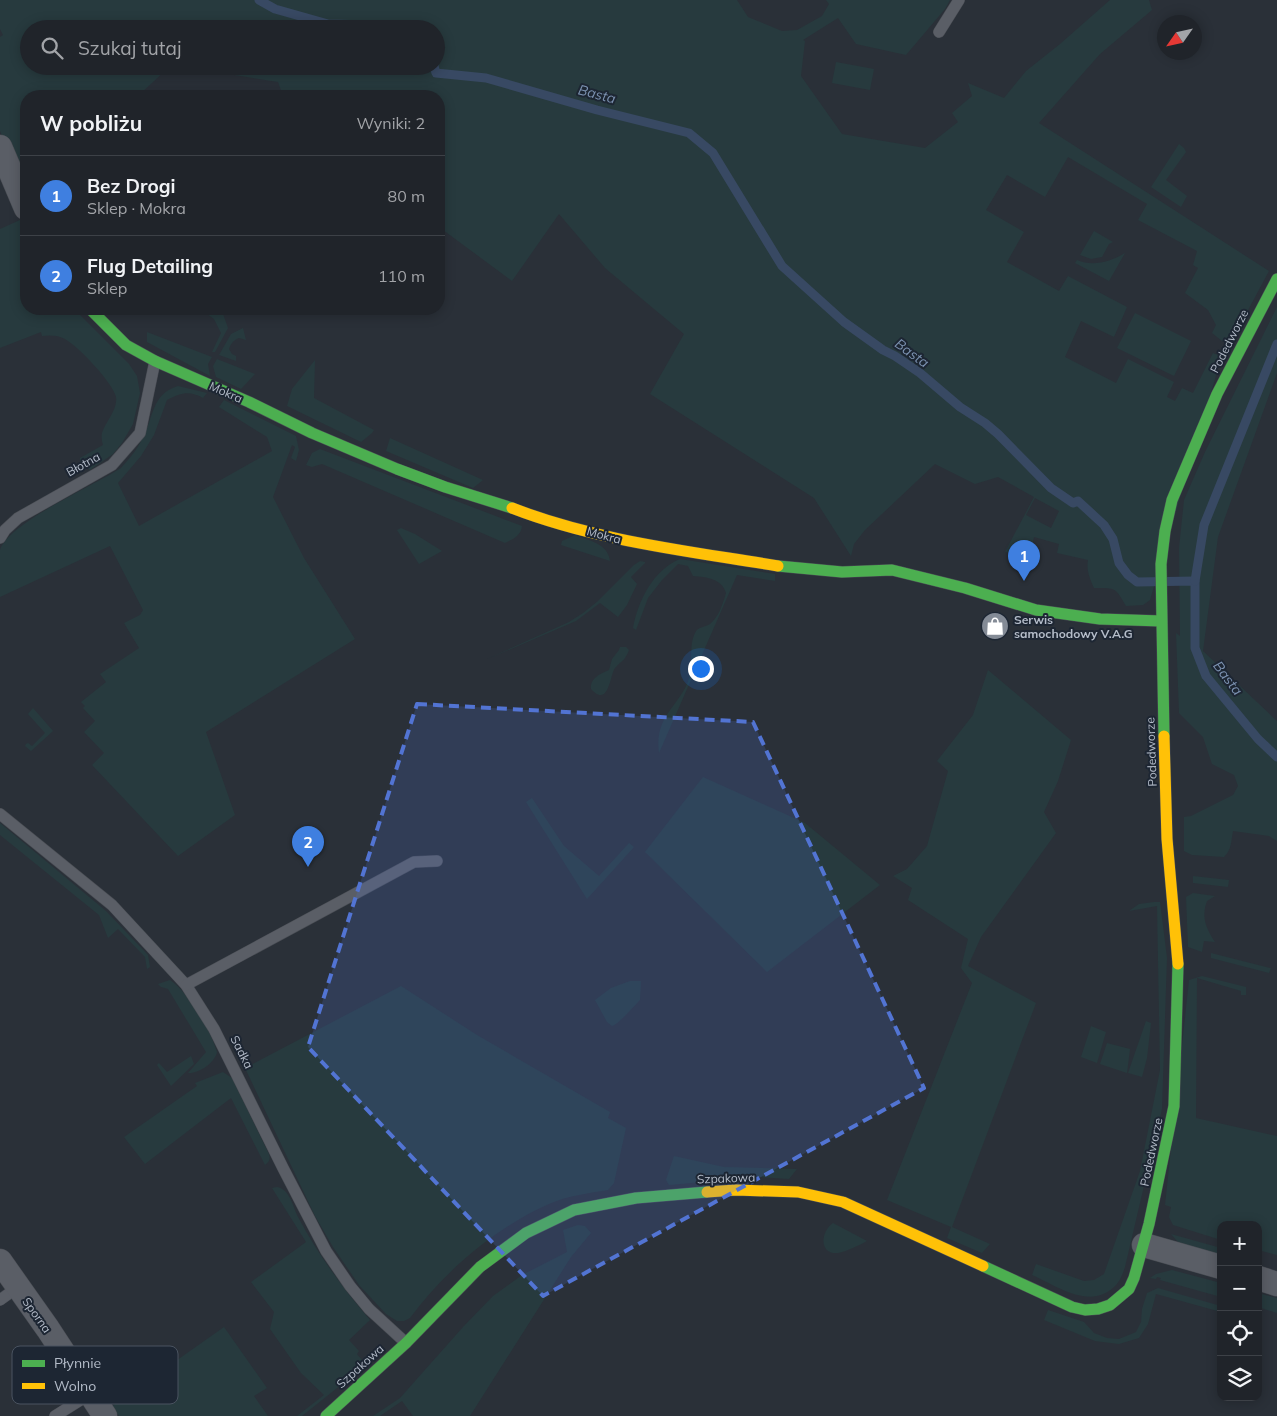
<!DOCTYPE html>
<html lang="pl">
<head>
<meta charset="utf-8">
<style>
  body { margin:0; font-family:Mulish,sans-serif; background:#2d3036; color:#f1f3f6 }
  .controls { position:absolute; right:15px; bottom:15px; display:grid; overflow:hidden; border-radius:10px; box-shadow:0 2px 12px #0003 }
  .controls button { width:45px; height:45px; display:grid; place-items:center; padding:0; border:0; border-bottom:1px solid #3d4147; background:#20242a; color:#f1f3f6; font:25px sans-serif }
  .compass { position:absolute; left:1157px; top:15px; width:45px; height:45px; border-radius:50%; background:#20242a; box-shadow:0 2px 12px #0003; rotate:236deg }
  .you { position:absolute; left:700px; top:668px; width:18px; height:18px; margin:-12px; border:4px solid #fff; border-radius:50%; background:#1a73e8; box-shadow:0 0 0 8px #1a73e833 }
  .badge { display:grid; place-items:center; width:32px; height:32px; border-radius:50%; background:#848b96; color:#fff; font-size:16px; font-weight:700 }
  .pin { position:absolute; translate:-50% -41px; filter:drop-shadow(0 1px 2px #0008) }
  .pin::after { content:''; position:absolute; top:26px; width:18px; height:15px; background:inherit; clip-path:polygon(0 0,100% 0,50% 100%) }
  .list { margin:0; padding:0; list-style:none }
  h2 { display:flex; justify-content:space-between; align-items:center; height:65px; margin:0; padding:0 20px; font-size:21px }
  h2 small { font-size:16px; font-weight:400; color:#a2a4a8 }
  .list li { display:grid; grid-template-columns:32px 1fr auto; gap:15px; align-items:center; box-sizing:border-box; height:80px; padding:0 20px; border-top:1px solid #3d4147 }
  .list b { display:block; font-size:19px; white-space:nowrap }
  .list p { margin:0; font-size:16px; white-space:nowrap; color:#a2a4a8 }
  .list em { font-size:16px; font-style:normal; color:#a2a4a8 }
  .icon { flex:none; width:28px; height:28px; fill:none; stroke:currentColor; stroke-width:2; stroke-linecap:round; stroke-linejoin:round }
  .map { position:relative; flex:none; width:1277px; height:1416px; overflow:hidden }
  .search { position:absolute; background:#20242a; box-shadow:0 2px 12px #0003; left:20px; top:20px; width:425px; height:55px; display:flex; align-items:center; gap:12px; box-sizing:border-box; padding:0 18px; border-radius:28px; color:#a2a4a8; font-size:19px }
  .panel { position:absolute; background:#20242a; box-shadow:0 2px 12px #0003; left:20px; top:90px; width:425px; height:225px; border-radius:20px }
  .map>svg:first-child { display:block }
  .green { fill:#273a3e; fill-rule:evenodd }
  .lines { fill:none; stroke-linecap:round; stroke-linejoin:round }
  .stream { stroke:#384963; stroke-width:9 }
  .lane-casing { stroke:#484c53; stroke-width:12 }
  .street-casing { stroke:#484c53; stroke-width:25 }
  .fast-casing { stroke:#484c53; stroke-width:12 }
  .slow-casing { stroke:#484c53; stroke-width:12 }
  .lane { stroke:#5a5e66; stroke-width:11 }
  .street { stroke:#5a5e66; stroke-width:24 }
  .fast { stroke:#4caf50; stroke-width:11 }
  .slow { stroke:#ffc107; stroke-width:11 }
  .marked { fill:#5274d3; fill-opacity:0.2; stroke:#5274d3; stroke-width:4; stroke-dasharray:10 6; stroke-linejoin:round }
  .labels { text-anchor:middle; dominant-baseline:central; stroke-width:4; stroke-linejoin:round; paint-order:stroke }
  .street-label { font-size:12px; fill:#b4bcc9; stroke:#1d2633 }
  .poi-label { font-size:12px; font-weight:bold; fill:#b4bcc9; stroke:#1d2633; text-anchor:start }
  .water-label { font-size:14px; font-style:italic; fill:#7c92b1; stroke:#1d2633 }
  .key { fill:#1d2633; stroke:#4a5360; stroke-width:1 }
  .key-label { font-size:14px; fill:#b4bcc9 }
</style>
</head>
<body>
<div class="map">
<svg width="1277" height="1416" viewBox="0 0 1277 1416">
  <rect width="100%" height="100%" fill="#2a3038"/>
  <g class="green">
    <path d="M0,0H737L748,17L782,31L797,30L822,16L829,4L826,0H950L945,9L906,55L856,44L838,18L803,40L805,41L801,76L842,134L925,148L958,122L952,113L972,96L968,83L1004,98L1026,71L1060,44L1110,0H1149L1152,10L1100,54L1039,123L1269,271L1231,342L1222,341L1212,333L1216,325L1208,310L1185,293L1198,268L1193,265L1197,251L1138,220L1147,204L1068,157L1045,197L1007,175L986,210L1024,232L1007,262L1059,291L1068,276L1127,307L1114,337L1081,321L1065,357L1116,383L1128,359L1174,382L1167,397L1175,401L1182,388L1193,393L1213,353L1218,355L1220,362L1150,600L1143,605L1126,606C1115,587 1116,588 1094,588C1090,579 1086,570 1088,560L1057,553L1059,544L1034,537L1032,546L1014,543L1011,553L1005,552L1034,497L998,477L975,484L935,464L865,530L854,544L851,556L814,498L650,394L684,334L605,268L559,214L512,281L439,227V96H283L278,82L222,73L168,68L138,96H26V190L0,131V37L3,35L0,29ZM29,29H436V66H29ZM1035,498L1059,511L1051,528L1026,515Z"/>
    <polygon points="836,62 874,69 870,90 832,83"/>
    <polygon points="1179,144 1184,148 1186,152 1166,180 1187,196 1181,207 1151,187"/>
    <path d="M20,220L26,235V309H74L129,364L137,376L140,393L133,424L122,443L113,454L90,470L80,461V458L103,445C102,442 101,436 102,433C105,422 118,410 116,397C113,383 78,346 65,339C58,335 50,335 42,336L41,332L0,348V229Z"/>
    <polygon points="1094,231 1113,242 1109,244 1102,257 1091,259 1080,255"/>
    <path d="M1125,253L1109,281L1075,263L1077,260C1093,267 1110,262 1125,253Z"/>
    <path d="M1277,307V373L1218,537L1203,651L1277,721V841L1269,836L1233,831C1231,841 1232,849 1224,857L1192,855L1184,851V817L1191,816L1233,795L1238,786L1234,775L1212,764L1203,737L1179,713L1176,633L1180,636L1179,548L1184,500L1205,452Z"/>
    <polygon points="204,309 218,309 222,311 228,328 215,352 212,352 221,333 214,319 203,311"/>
    <polygon points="1135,313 1191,341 1174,376 1117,348"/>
    <path d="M243,328L246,340L239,338C234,340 231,343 229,349L232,354L236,356V361L219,355L231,334Z"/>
    <polygon points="147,332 212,357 208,364 210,376 147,342"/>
    <polygon points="217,359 255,374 241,389 216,377 213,366"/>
    <polygon points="315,360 314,398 374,430 372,433 361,442 287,406 292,389"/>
    <path d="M178,386L207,393L203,398C189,390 181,393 167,400L154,435L141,456L118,483L139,526L272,451L267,437L219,407L224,400L296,436L299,450L296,461L291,458L295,447L292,445L273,497L304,558L355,639L206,732L235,815L178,856L92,765L104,753L84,732L95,721L83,708L85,706L81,702L106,682L100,674L139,648L124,623L140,615L143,610L110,546L0,597C0,587 0,558 0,550C8,523 95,485 121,468C129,459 137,450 142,439C154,418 151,394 178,386Z"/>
    <polygon points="390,438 483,480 473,488 386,451"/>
    <path d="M320,449L522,526C521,536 513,539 505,543L322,464L312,467L306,465L312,453Z"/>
    <polygon points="401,528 415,534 442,551 419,564 397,530"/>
    <path d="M575,535C589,541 608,543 610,561L561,545L562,541Z"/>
    <path d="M680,559L775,574V581L737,575L659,753C654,716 679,707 689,679C694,665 688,647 695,633C698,626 704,628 710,624C719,617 723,603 726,593C722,579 707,577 693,576L688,566L678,564L662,580L648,598L636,630L633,628C638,601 653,570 680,559Z"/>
    <polygon points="640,561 645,562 645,563 631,577 637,584 627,605 618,617 600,603 576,621 485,660 569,622 583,613 598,601 634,565"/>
    <path d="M620,647H626L629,650C625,661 622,660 615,668C610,674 609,709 591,689C590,678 600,674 609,670L612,659L619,650Z"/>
    <polygon points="988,670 1071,740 1058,781 1044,812 1056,833 981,937 968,966 1036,1003 952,1227 990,1244 982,1253 947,1238 951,1227 887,1200 972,983 961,968 968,939 908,900 912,888 893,876 907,869 927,846 948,771 937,761 973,715"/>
    <polygon points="33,708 53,731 31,751 25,746 26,744 28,743 32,746 45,733 28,714"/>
    <polygon points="703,777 805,823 880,885 767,972 645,852"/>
    <polygon points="532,798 564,846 599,876 629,843 634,847 587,899 526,802"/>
    <polygon points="0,823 106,911 148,955 150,967 147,969 145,957 118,929 108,938 99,915 0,835"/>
    <polygon points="1193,876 1229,880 1228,887 1193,883"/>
    <path d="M1193,893L1215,896L1207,901C1201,917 1206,928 1215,942L1204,941L1202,952L1188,947L1186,897Z"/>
    <path d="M1154,902H1160L1167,958L1162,1109L1125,1267C1123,1273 1120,1281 1116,1285C1091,1311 1059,1287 1032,1275L1036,1264L1084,1281L1094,1280L1104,1274L1140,1171L1160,1070L1157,906L1129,911L1139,904Z"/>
    <polygon points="1211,953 1270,968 1271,968 1269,973 1211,958"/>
    <polygon points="1202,976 1246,987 1246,995 1241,995 1241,991 1197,978 1196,1118 1277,1136 1277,1255 1258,1250 1258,1225 1221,1225 1221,1240 1173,1225 1169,1217 1171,1207 1165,1205 1189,980"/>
    <path d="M170,980C190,994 210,1029 217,1052C215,1063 198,1074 188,1073L206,1052L168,989L161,987L158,984Z"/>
    <path d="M630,981H641L640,1000C633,1007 619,1024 612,1026L607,1022L595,1000L611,988Z"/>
    <path d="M401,986L477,1035L610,1112L608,1118L626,1128L614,1183L608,1190C589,1193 567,1196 549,1204C496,1227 444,1272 410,1318L404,1321H397L386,1314L359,1285L333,1247L315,1216L245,1068Z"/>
    <polygon points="1146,1021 1151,1023 1147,1058 1142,1077 1128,1073"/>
    <polygon points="1091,1026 1106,1032 1097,1063 1081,1057"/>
    <polygon points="1107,1043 1130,1049 1127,1073 1100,1064"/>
    <polygon points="191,1056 194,1064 171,1086 157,1065 159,1063 167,1072"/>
    <path d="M223,1072L232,1078L268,1152C271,1158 270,1161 265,1165L231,1098L145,1164L124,1137L197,1086L195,1083Z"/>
    <polygon points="674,1156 724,1167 797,1169 789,1179 760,1177 669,1185 666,1180"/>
    <path d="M277,1187C290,1189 293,1207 298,1217C318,1255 343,1288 370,1320L349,1340L359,1351L357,1354L366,1365L302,1416H297L324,1395L301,1373L270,1329L274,1312L251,1282L306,1242L272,1188Z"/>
    <path d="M833,1223L867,1241C862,1244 845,1252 838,1253C819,1255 820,1232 833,1223Z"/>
    <polygon points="578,1225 585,1226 591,1233 571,1257 470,1416 413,1416 402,1401 380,1416 373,1416 400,1398 463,1327 493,1296 522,1275 567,1252 563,1230"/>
    <polygon points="1171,1234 1221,1248 1221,1256 1178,1242"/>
    <polygon points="1172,1270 1221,1283 1221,1297 1160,1280 1161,1278 1157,1277 1156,1279 1150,1278 1156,1274"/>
    <polygon points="1158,1288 1221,1306 1221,1312 1156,1294 1148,1324 1139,1338 1119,1344 1095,1341 1044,1320 1048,1310 1084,1322 1094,1333 1107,1338 1119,1339 1136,1332 1141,1322 1142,1309 1147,1293"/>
    <polygon points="1258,1293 1277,1298 1277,1313 1258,1307"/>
    <polygon points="224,1327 267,1388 254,1396 268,1416 119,1416 112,1406"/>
  </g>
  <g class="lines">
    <g class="stream">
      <polyline points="259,0 275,9 328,24 417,26 419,29"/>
      <polyline points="434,66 436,73 486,78 597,110 689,133 713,153 782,266 844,322 883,350 895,356 920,373 960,407 985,423 998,434 1051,488 1073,503 1078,501 1104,525 1113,539 1119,563 1128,575 1137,582 1195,581 1195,648 1206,676 1258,739 1277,757"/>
      <polyline points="1195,581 1204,525 1277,344"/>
    </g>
    <g class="lane-casing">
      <g id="lane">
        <polyline points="939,32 959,0"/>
        <polyline points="0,538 5,530 18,518 112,465 140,433 155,361"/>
        <polyline points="0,814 112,905 186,985 214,1029 283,1168 326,1251 350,1286 369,1309 406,1343"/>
        <polyline points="186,985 414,862 437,861"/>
        <polyline points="0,1300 18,1287"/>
        <polyline points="55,1416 90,1394"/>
      </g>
    </g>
    <g class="street-casing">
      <g id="street">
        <polyline points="0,147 26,208"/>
        <polyline points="1144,1245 1221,1267"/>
        <polyline points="0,1261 48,1329 105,1416"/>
        <polyline points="1258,1278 1277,1284"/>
      </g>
    </g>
    <g class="fast-casing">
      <g id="fast">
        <polyline points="90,309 126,345 155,361 249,402 312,433 397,469 445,487 512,508"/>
        <polyline points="778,566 842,572 892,570 965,588 1036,610 1100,619 1161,621"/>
        <polyline points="1164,736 1161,564 1165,531 1172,500 1217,394 1277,279"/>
        <polyline points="983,1266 1072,1307 1085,1310 1098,1309 1110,1305 1129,1289 1134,1278 1149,1224 1174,1106 1178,964"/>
        <polyline points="326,1416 406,1343 480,1267 526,1233 574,1210 636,1198 707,1192"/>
      </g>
    </g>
    <g class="slow-casing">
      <g id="slow">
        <path d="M512,508C597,541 689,551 778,566"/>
        <polyline points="1164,736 1167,839 1178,964"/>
        <polyline points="707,1192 736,1190 798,1192 843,1202 983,1266"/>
      </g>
    </g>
    <use href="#lane" class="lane"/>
    <use href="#street" class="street"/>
    <use href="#fast" class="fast"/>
    <use href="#slow" class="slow"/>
  </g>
  <path class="marked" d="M417,704L753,722L924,1088L543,1296L308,1047Z"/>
  <defs>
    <g id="shop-disc" transform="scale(1.4375)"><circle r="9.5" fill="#848b96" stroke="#1d2633"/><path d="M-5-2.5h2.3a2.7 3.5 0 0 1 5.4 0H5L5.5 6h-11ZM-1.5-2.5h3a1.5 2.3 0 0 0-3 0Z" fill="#fff"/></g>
  </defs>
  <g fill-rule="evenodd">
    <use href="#shop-disc" x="995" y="626"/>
  </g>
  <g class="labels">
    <g class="street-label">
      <text transform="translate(1229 341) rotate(-63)">Podedworze</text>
      <text transform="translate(226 392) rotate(24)">Mokra</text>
      <text transform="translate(83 464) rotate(-29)">Błotna</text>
      <text transform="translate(604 535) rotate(15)">Mokra</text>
      <text transform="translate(1151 752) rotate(-92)">Podedworze</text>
      <text transform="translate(242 1052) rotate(63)">Sadka</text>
      <text transform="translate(1151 1152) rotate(-78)">Podedworze</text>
      <text transform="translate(726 1178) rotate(-2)">Szpakowa</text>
      <text transform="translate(37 1315) rotate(55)">Sporna</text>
      <text transform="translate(360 1366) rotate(-42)">Szpakowa</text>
    </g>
    <g class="poi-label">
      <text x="1014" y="619">Serwis<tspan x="1014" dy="14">samochodowy V.A.G</tspan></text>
    </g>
    <g class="water-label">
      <text transform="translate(597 94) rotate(15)">Basta</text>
      <text transform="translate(912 353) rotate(36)">Basta</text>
      <text transform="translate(1228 678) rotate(53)">Basta</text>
    </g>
  </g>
  <rect x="12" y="1346" width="166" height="58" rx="8" class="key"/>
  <rect x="22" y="1360" width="23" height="7" fill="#4caf50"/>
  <rect x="22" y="1383" width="23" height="6" fill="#ffc107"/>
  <g class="key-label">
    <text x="54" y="1368">Płynnie</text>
    <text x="54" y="1391">Wolno</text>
  </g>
</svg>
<div class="controls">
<button>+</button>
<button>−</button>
<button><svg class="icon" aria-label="locate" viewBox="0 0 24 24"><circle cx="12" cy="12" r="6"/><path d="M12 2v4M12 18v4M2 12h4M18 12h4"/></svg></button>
<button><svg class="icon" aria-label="layers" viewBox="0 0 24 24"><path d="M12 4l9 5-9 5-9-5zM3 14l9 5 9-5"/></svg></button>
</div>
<svg class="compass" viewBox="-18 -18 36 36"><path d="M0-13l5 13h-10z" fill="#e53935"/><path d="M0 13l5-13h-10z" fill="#a2a4a8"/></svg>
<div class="you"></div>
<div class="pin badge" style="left:1024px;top:581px;background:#3f7fe0">1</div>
<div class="pin badge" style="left:308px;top:867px;background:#3f7fe0">2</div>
<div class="search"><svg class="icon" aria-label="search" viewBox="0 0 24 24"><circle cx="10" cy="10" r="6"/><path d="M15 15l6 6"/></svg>Szukaj tutaj</div>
<section class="panel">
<h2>W pobliżu<small>Wyniki: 2</small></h2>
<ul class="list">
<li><span class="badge" style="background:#3f7fe0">1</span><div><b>Bez Drogi</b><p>Sklep · Mokra</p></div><em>80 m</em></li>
<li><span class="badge" style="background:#3f7fe0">2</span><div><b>Flug Detailing</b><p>Sklep</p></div><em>110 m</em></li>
</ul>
</section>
</div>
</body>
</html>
